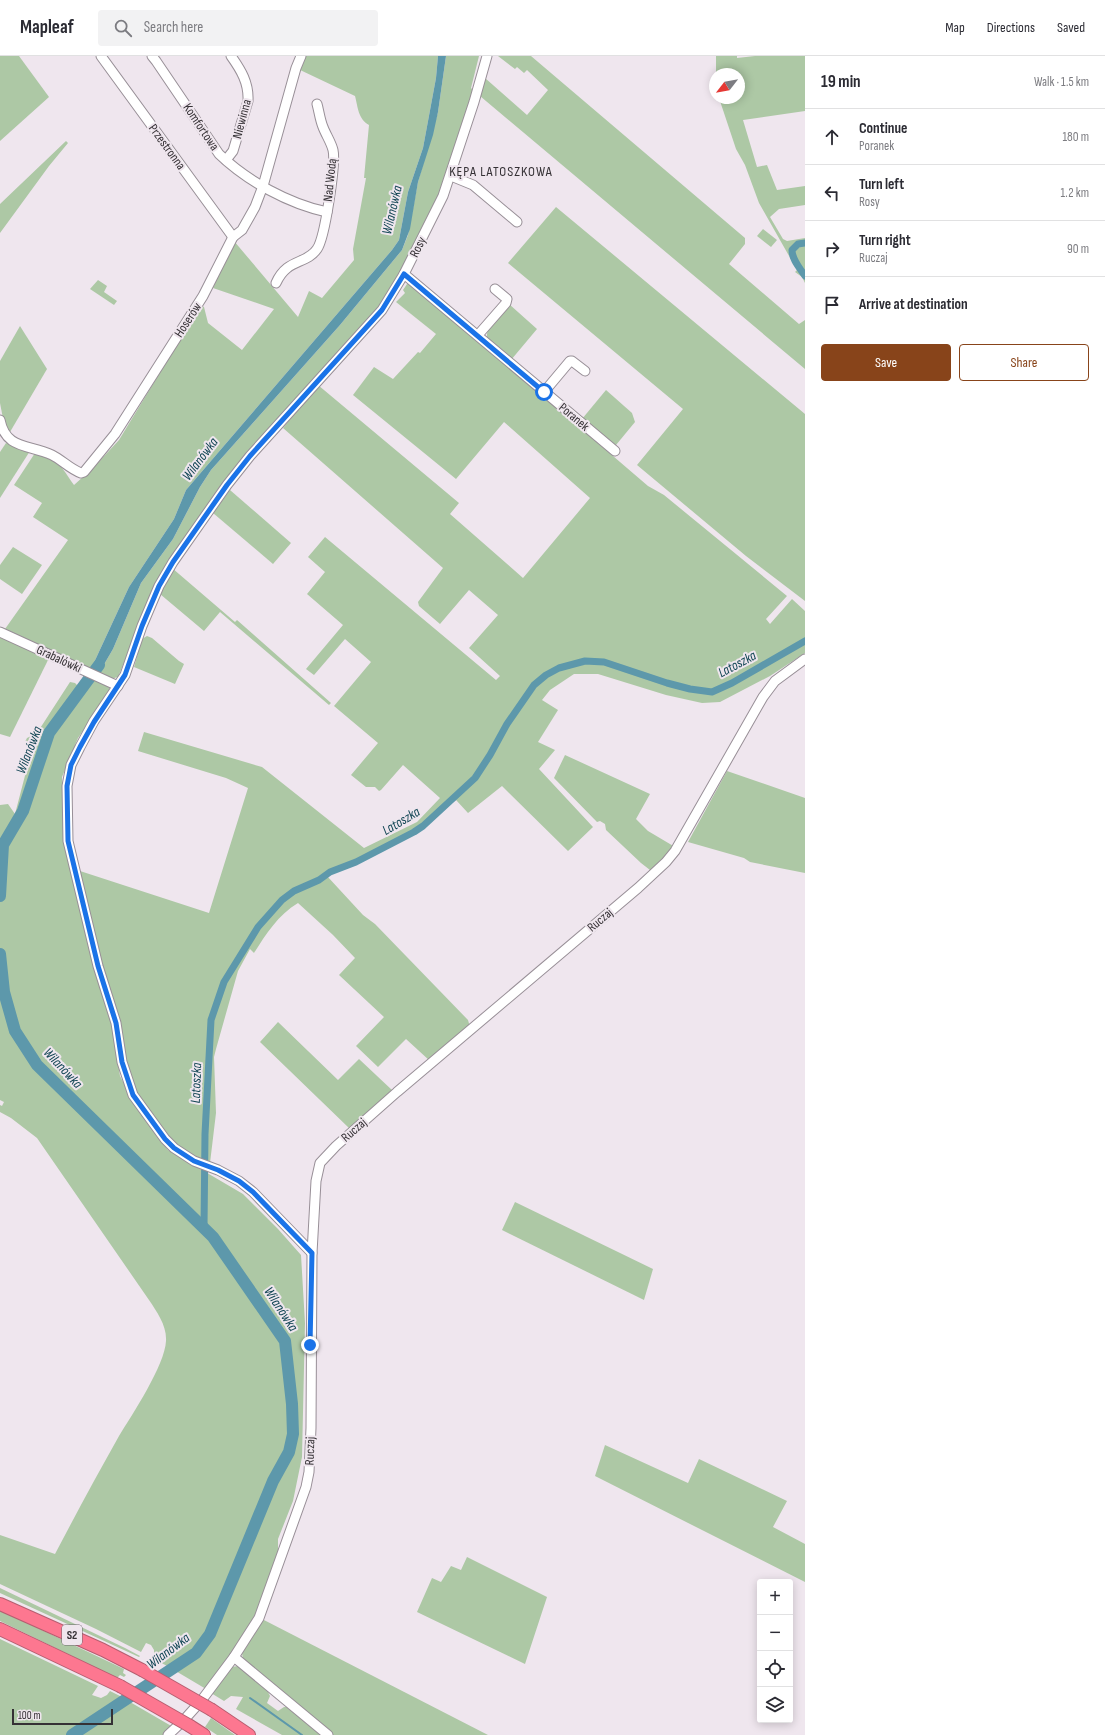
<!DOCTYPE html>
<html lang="en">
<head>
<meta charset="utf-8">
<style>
  body { margin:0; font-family:"Sofia Sans Condensed",sans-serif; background:#f2f2f3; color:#2b2b33 }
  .controls { position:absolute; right:12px; bottom:12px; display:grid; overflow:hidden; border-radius:4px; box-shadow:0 2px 10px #0003 }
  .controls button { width:36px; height:36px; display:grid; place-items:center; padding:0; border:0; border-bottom:1px solid #e1e1e2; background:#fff; color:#2b2b33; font:20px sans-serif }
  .compass { position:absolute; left:709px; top:12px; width:36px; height:36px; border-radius:50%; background:#fff; box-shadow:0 2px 10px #0003; rotate:239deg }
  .scale { position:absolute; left:12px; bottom:10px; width:101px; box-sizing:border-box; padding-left:4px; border:2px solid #353135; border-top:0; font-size:11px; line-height:14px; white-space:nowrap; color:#353135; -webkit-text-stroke:3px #efe6ee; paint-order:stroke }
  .stop { position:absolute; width:12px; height:12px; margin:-9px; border:3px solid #1a73e8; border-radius:50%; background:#fff }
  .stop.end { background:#1a73e8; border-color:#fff; box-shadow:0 1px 4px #0008 }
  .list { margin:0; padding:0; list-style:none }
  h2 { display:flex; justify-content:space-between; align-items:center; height:52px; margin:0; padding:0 16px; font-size:17px }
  h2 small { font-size:13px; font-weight:400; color:#7c7c81 }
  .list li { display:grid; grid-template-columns:26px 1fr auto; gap:12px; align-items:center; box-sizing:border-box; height:56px; padding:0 16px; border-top:1px solid #e1e1e2 }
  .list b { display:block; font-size:15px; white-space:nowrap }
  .list p { margin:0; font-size:13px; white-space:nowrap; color:#7c7c81 }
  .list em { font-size:13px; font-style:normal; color:#7c7c81 }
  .actions { display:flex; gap:8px; padding:12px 16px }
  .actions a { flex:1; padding:9px 0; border:1px solid #88441a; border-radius:4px; text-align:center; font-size:14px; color:#88441a }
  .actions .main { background:#88441a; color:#fff }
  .icon { flex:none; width:22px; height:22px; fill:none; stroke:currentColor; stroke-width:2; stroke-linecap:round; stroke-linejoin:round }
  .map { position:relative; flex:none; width:805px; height:1679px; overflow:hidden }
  header { display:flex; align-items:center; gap:24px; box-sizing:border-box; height:56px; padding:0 20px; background:#fff; border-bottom:1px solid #e1e1e2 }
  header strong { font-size:19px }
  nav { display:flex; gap:22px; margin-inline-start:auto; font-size:14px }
  .search { width:280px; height:36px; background:#f2f2f3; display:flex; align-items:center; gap:10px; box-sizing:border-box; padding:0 14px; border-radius:4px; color:#7c7c81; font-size:15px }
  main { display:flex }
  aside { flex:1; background:#fff }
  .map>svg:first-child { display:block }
  .green { fill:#adc8a5 }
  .water { fill:#5d98ab }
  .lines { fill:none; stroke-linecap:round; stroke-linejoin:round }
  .stream { stroke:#5d98ab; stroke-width:2 }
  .canal { stroke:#5d98ab; stroke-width:7 }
  .river { stroke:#5d98ab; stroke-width:12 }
  .minor-casing { stroke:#988f97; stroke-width:11 }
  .highway-casing { stroke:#b75e70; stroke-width:14 }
  .minor { stroke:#fff; stroke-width:9 }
  .highway { stroke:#fd7790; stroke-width:12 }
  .highway-bridge-casing { stroke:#b75e70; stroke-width:14; stroke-linecap:butt }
  .highway-bridge { stroke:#fd7790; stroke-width:12 }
  .route { stroke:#1a73e8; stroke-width:5 }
  .labels { text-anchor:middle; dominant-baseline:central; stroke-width:4; stroke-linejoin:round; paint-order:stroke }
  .shield { fill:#efe6ee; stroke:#6d676c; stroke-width:1 }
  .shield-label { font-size:12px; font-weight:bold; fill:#353135 }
  .street-label { font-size:13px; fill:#353135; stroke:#efe6ee }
  .neighbourhood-label { font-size:14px; letter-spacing:1px; fill:#353135; stroke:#efe6ee }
  .water-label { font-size:14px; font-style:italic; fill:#114554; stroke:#efe6ee }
</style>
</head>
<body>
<header>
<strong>Mapleaf</strong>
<div class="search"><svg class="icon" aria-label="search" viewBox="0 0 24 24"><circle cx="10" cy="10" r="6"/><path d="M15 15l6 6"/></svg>Search here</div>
<nav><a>Map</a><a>Directions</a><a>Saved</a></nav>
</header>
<main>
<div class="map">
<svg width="805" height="1679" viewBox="0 0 805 1679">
  <rect width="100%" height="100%" fill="#efe6ee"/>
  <g class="green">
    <polygon points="0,0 19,0 49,41 0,85"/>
    <path d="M304,0H438L436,22L423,92L408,136L399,184L392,194L186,434L174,463L129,531L91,613L5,573L68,484L33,461L42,447L14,429L35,397C60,404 60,409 74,429L94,411L119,384L201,249L204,251L208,267L242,294L274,253L213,232L234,185L298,261L309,235L322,242L354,204L353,193L366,122H364L369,69C358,63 358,51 355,40L298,13Z"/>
    <polygon points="446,0 479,0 471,32 474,35 442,135 403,212 377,253 239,407 143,560 118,621 111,623 99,617 113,593 141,527 173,483 200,431 211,414 340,269 402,194 408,179 418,126 438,56"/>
    <polygon points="498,0 531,0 745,182 745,188 729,208 799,268 805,264 805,313 480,40 485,22 527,59 548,34 527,14 524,17 517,11 515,13"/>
    <polygon points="716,0 737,0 737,2 755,0 805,0 805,55 743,64 757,111 767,109 777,134 805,130 805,149 779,153 770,161 783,183 787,185 805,182 805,227 802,221 795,216 797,214 759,147 745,109 736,93 719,42 739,42 739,18 716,18"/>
    <polygon points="66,85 68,87 49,110 0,177 0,148"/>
    <polygon points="556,151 805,358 805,545 746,500 637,409 683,353 508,207"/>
    <polygon points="763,173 777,184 771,191 757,180"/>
    <polygon points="98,224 107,230 104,236 117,245 114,249 90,233"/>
    <path d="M409,225L648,430L664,439L787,540L766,563L770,568L792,543L805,555V597L770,620L720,646L702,647L666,639L598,618H574L550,634L542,644L558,654L538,686L555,694L539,713L593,771L568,795L502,730L468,757L456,744L438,758L420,775L327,820L363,859L375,868L468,964L470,971L430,1005L406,983L378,1011L356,990L384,961L339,919L355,902L333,879L298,847C278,859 266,878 254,897L250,893L238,915L216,993L214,1001L216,1057L210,1107C200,1103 189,1098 180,1091C161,1076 141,1048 130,1026L80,815L209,857L248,732L226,722L138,695L144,676L262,711L364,792L417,766L440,742L403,709L381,734L379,735L375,731H366L351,719L378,687L334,650L371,606L345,583L314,619L306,613L343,569L307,538L325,516L308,501L325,481L496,624L500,620L469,592L498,559L469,534L440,568L419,550L418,546L443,512L283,372L318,329L459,447L450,458L523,522L590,442L504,366L456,423L353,339L374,311L393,323L418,296L420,297L436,278L396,246L405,237L403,234Z"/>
    <path d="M509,248L537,273L511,304L487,282C486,268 500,258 509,248Z"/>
    <polygon points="20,270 47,313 10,376 5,373 0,347 0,305"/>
    <polygon points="606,334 632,357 635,366 616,389 612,389 582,363"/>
    <polygon points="6,387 30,395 0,442 0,396"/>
    <polygon points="230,434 291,487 273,508 213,457"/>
    <polygon points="13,491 42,509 22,538 0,523 0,509"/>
    <polygon points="172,512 235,566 237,564 331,647 329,649 220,556 204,575 160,538"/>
    <polygon points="0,578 49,602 10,681 0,678"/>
    <polygon points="147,580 152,582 179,605 184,608 175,628 134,611 142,583"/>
    <path d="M85,618L109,631L110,635L78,682L62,721L65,788L112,968L120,1020L133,1045L168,1094L243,1138L278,1173L301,1199L305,1267L302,1401L293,1445L278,1483V1497L259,1552L232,1598L206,1633L174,1614C208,1594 218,1574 230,1537L225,1535C217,1553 211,1577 197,1591C188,1599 178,1605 169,1611L154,1603V1594L151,1589L146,1587L141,1596L96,1573L0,1528V1479L55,1498C76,1458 97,1419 119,1380C132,1359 165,1309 166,1285C167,1270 157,1256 149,1244L37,1082L11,1062L0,1056V1049L2,1050L4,1046L0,1044V749L8,748L15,758L33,689L25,686L27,682L37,677L70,626L75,627L78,630Z"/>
    <polygon points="565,699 650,738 636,763 648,775 675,791 658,811 650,814 641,807 606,774 605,768 600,765 597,766 554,722"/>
    <polygon points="727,715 805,742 805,817 750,806 744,802 688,786"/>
    <polygon points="278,966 338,1024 359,1003 393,1035 349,1072 260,986"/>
    <polygon points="515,1146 653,1213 644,1244 502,1174"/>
    <polygon points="605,1389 688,1427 699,1403 787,1445 773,1471 805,1488 805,1526 595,1420"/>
    <polygon points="467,1501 547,1541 525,1608 417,1556 432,1522 441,1526 451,1510 461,1514"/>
    <polygon points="0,1532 125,1592 140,1600 139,1601 0,1537"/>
    <polygon points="0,1554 124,1613 123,1617 126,1619 124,1621 120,1619 117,1622 0,1565"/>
    <polygon points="262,1563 488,1679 333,1679 243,1603 242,1597"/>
    <polygon points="0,1583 98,1630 92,1639 101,1642 107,1639 110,1635 124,1642 99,1659 103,1662 130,1646 173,1671 163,1679 0,1679"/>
    <polygon points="238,1610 267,1634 270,1640 267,1647 278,1655 284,1651 289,1651 323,1679 282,1679 236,1653 243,1641 231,1640 224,1645 211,1637 231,1611"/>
    <polygon points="211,1662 235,1679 217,1679 205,1671"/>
  </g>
  <polygon class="water" points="438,0 446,0 438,56 433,79 418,126 410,173 402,194 340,269 211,414 200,431 173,483 141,527 113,593 99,617 91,613 129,531 174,463 186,434 392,194 399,184 408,136 423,92 436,22"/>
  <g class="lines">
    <polyline class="stream" points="250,1642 302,1679"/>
    <g class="canal">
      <path d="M805,187L798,188L792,194C792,204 800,212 805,220"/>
      <polyline points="204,1171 205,1078 211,964 224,926 258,871 282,844 294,835 319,824 330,816 356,806 414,776 423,770 475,722 490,699 507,668 534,629 546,619 559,612 585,605 604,606 667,627 690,633 712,636 732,627 805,585"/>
    </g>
    <g class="river">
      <polyline points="0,840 3,789 23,755 49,677 99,609"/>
      <polyline points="0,898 4,936 15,975 37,1009 213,1181 285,1285 292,1348 293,1378 289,1396 273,1425 210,1578 196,1597 72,1679"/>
    </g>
    <g class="minor-casing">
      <g id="minor">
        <polyline points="101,0 233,181"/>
        <path d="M152,0L156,5L219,98C247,125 289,148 327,156"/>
        <path d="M226,104L233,95L248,45C249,27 241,14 231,0"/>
        <polyline points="451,120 473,129 517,166"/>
        <polyline points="404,218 615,395"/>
        <path d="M276,227C287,202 306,209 317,193C325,182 336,107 333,94C331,86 326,79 323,71C320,64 319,55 317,48"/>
        <polyline points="478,279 506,247 507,243 495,233"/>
        <polyline points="544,336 570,305 572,305 585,315"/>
        <path d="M0,364C6,394 29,388 52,399C62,404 70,413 81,417L84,416L115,378L203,240L233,181L242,174L255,151L263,130L296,12L301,0"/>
        <polyline points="0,576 118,630"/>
        <polyline points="312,1197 253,1136 239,1125 218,1114 194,1105 174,1092 165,1083 133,1039 122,1006 116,967 98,910 68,785 67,730 71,709 80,691 94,665 125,619 142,570 159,530 173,506 227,429 250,400 382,254 404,218 443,140 474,46 487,0"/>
        <polyline points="234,1601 328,1679"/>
        <polyline points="168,1679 183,1665 201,1645 234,1601 259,1562 306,1431 309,1416 311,1372 312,1197 316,1125 320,1107 336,1090 397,1036 638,832 666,806 675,795 763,641 775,625 805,603"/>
      </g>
    </g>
    <g class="highway-casing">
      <g id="highway">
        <polyline points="0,1548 103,1594 142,1614"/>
        <polyline points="0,1573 120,1630"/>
        <polyline points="212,1654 249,1679"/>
        <polyline points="190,1670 204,1679"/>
      </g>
    </g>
    <use href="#minor" class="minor"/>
    <use href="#highway" class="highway"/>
    <g class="highway-bridge-casing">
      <g id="highway-bridge">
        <polyline points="142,1614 212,1654"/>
        <polyline points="120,1630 190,1670"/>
      </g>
    </g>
    <use href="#highway-bridge" class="highway-bridge"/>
  </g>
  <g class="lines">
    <polyline class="route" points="310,1289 312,1197 253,1136 239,1125 218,1114 194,1105 174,1092 165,1083 133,1039 122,1006 116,967 98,910 68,785 67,730 71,709 80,691 94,666 125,619 142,570 159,530 173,506 227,429 250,400 382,254 404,218 544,336"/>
  </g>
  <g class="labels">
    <rect class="shield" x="62" y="1569" width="20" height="20" rx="3"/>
    <g class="shield-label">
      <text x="72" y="1579">S2</text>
    </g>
    <g class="street-label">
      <text transform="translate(242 63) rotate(-75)">Niewinna</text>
      <text transform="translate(201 71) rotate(56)">Komfortowa</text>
      <text transform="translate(167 91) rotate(54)">Przestronna</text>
      <text transform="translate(330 124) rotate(-84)">Nad Wodą</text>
      <text transform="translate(418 191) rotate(-64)">Rosy</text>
      <text transform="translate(188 264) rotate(-57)">Hoserów</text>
      <text transform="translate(574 361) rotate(40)">Poranek</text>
      <text transform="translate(59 603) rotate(25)">Grabalówki</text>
      <text transform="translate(600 864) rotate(-40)">Ruczaj</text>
      <text transform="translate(354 1074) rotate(-41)">Ruczaj</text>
      <text transform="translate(310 1395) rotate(-88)">Ruczaj</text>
    </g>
    <g class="neighbourhood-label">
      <text x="501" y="115">KĘPA LATOSZKOWA</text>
    </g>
    <g class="water-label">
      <text transform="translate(392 154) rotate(-77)">Wilanówka</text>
      <text transform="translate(200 403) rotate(-53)">Wilanówka</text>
      <text transform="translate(737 608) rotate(-28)">Latoszka</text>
      <text transform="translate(29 694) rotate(-69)">Wilanówka</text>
      <text transform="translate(401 765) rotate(-31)">Latoszka</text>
      <text transform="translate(63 1012) rotate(47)">Wilanówka</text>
      <text transform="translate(196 1027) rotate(-88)">Latoszka</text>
      <text transform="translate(281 1253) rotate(57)">Wilanówka</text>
      <text transform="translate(168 1595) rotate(-37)">Wilanówka</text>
    </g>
  </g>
</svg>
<div class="controls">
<button>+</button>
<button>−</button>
<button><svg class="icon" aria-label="locate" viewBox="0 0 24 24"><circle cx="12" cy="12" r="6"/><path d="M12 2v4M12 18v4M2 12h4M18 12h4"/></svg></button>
<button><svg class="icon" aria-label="layers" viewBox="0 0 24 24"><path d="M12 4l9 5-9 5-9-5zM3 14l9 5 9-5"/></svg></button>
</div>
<svg class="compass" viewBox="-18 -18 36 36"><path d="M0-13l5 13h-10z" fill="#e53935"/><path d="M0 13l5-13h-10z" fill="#7c7c81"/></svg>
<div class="scale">100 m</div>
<div class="stop" style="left:544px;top:336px"></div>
<div class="stop end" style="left:310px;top:1289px"></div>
</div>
<aside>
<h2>19 min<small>Walk · 1.5 km</small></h2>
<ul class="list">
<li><svg class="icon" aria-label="ahead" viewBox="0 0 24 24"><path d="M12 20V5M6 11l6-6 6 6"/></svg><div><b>Continue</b><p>Poranek</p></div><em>180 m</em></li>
<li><svg class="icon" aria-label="left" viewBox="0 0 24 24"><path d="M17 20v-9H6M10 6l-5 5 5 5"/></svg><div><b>Turn left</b><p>Rosy</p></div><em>1.2 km</em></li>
<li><svg class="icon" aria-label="right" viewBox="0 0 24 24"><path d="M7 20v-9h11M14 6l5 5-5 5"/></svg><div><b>Turn right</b><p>Ruczaj</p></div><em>90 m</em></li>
<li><svg class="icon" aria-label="arrive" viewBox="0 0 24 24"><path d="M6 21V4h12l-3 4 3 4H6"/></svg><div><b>Arrive at destination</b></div></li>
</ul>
<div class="actions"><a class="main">Save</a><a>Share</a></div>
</aside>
</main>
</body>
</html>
